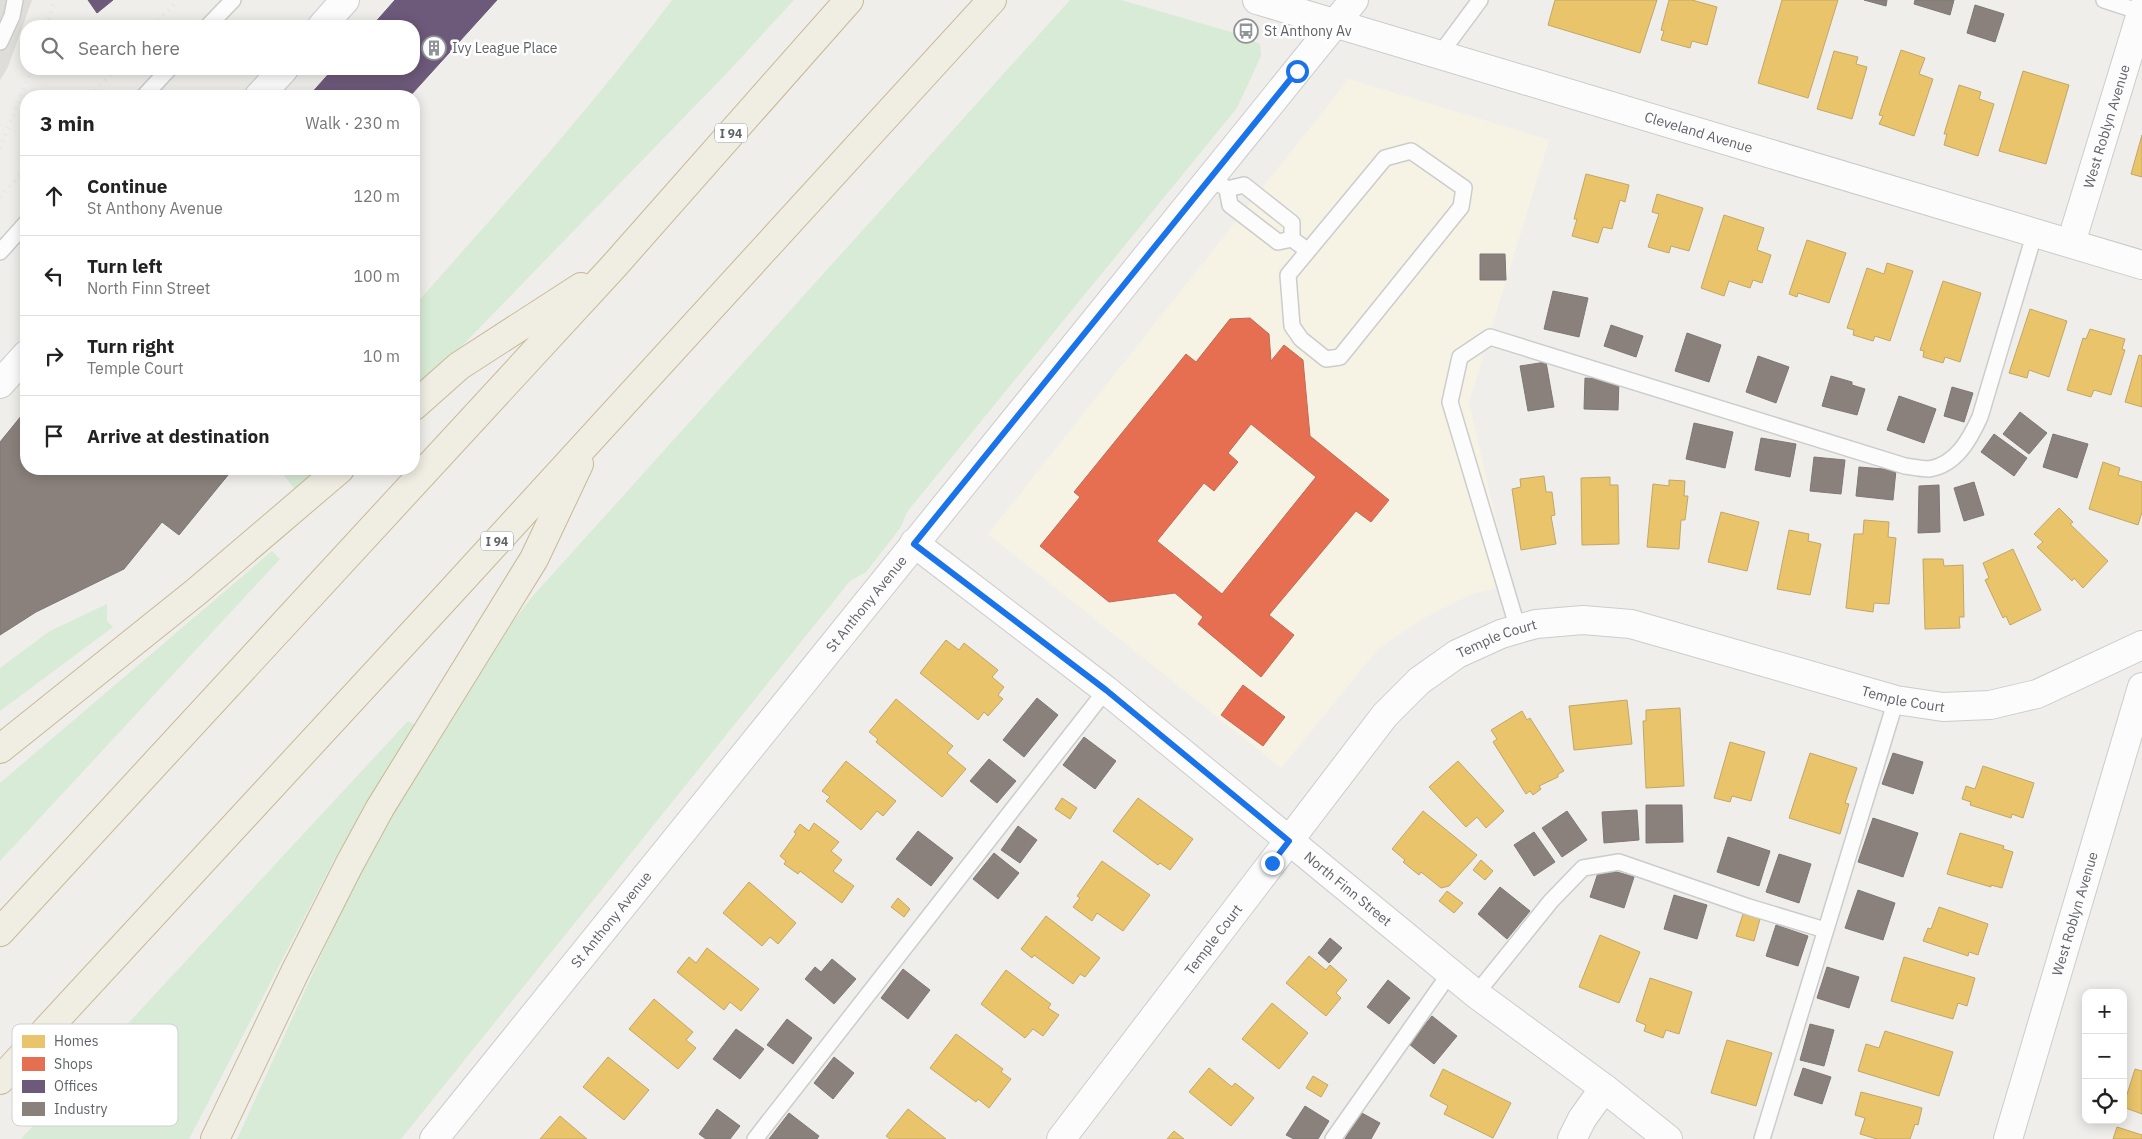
<!DOCTYPE html>
<html lang="en">
<head>
<meta charset="utf-8">
<style>
  body { margin:0; font-family:"IBM Plex Sans",sans-serif; background:#f6f6f6; color:#222 }
  .controls { position:absolute; right:15px; bottom:15px; display:grid; overflow:hidden; border-radius:10px; box-shadow:0 2px 12px #0003 }
  .controls button { width:45px; height:45px; display:grid; place-items:center; padding:0; border:0; border-bottom:1px solid #e0e0e0; background:#fff; color:#222; font:25px sans-serif }
  .stop { position:absolute; width:15px; height:15px; margin:-11px; border:4px solid #1a73e8; border-radius:50%; background:#fff }
  .stop.end { background:#1a73e8; border-color:#fff; box-shadow:0 1px 5px #0008 }
  .list { margin:0; padding:0; list-style:none }
  h2 { display:flex; justify-content:space-between; align-items:center; height:65px; margin:0; padding:0 20px; font-size:21px }
  h2 small { font-size:16px; font-weight:400; color:#767676 }
  .list li { display:grid; grid-template-columns:32px 1fr auto; gap:15px; align-items:center; box-sizing:border-box; height:80px; padding:0 20px; border-top:1px solid #e0e0e0 }
  .list b { display:block; font-size:19px; white-space:nowrap }
  .list p { margin:0; font-size:16px; white-space:nowrap; color:#767676 }
  .list em { font-size:16px; font-style:normal; color:#767676 }
  .icon { flex:none; width:28px; height:28px; fill:none; stroke:currentColor; stroke-width:2; stroke-linecap:round; stroke-linejoin:round }
  .map { position:relative; flex:none; width:2142px; height:1139px; overflow:hidden }
  .search { position:absolute; background:#fff; box-shadow:0 2px 12px #0003; left:20px; top:20px; width:400px; height:55px; display:flex; align-items:center; gap:12px; box-sizing:border-box; padding:0 18px; border-radius:20px; color:#767676; font-size:19px }
  .panel { position:absolute; background:#fff; box-shadow:0 2px 12px #0003; left:20px; top:90px; width:400px; height:385px; border-radius:20px }
  .map>svg:first-child { display:block }
  .commercial { fill:#f7f3e4 }
  .industrial { fill:#dfddda }
  .green { fill:#d8ebd6 }
  .homes { fill:#e9c46a; stroke:#c0a769 }
  .shops { fill:#e76f51; stroke:#be6b58; fill-rule:evenodd }
  .offices { fill:#6d597a; stroke:#695c75 }
  .industry { fill:#8a817c; stroke:#7d7876 }
  .lines { fill:none; stroke-linecap:round; stroke-linejoin:round }
  .lane-casing { stroke:#cbcccc; stroke-width:18 }
  .street-casing { stroke:#cbcccc; stroke-width:30 }
  .secondary-casing { stroke:#cacacb; stroke-width:30 }
  .highway-casing { stroke:#c8b996; stroke-width:30 }
  .lane { stroke:#fdfcfc; stroke-width:15 }
  .street { stroke:#fdfcfc; stroke-width:28 }
  .secondary { stroke:#fdfcfc; stroke-width:28 }
  .highway { stroke:#f0ede3; stroke-width:28 }
  .rail { stroke:#e4e4e4; stroke-width:4; stroke-dasharray:1 6; stroke-linecap:butt }
  .route { stroke:#1a73e8; stroke-width:6 }
  .labels { text-anchor:middle; dominant-baseline:central; stroke-width:5; stroke-linejoin:round; paint-order:stroke }
  .shield { fill:#fff; stroke:#8f9295; stroke-width:1 }
  .shield-label { font-size:12px; font-weight:bold; fill:#5f6368 }
  .poi-label { font-size:14px; fill:#5f6368; stroke:#fff; text-anchor:start }
  .street-label { font-size:14px; fill:#5f6368; stroke:#fff }
  .key { fill:#fff; stroke:#cfd0d2; stroke-width:1 }
  .key-label { font-size:14px; fill:#5f6368 }
</style>
</head>
<body>
<div class="map">
<svg width="2142" height="1139" viewBox="0 0 2142 1139">
  <rect width="100%" height="100%" fill="#efeeea"/>
  <polygon class="commercial" points="1349,79 1549,140 1469,402 1511,585 1471,594 1422,619 1378,649 1281,768 988,534"/>
  <polygon class="industrial" points="0,0 32,0 8,67 0,80"/>
  <g class="green">
    <path d="M672,0H794L727,73L456,352L414,392V306C502,207 592,107 672,0Z"/>
    <polygon points="1070,0 1121,0 1238,34 1260,44 1261,56 1237,108 907,512 901,527 866,572 850,581 401,1139 237,1139 362,866 392,810 497,642 532,597"/>
    <polygon points="279,469 325,469 296,491"/>
    <polygon points="272,551 280,559 0,861 0,783"/>
    <polygon points="107,604 107,621 113,627 0,711 0,668 50,631"/>
    <polygon points="408,721 415,725 334,860 189,1139 21,1139"/>
  </g>
  <g class="homes">
    <polygon points="1555,0 1657,0 1640,53 1548,25"/>
    <polygon points="1669,0 1692,0 1717,7 1707,45 1692,41 1690,48 1661,40 1664,31 1661,30"/>
    <polygon points="1782,0 1838,0 1808,98 1758,83"/>
    <polygon points="1901,50 1925,58 1919,74 1933,79 1914,136 1879,124 1883,116 1879,115"/>
    <polygon points="1834,51 1858,57 1856,64 1867,67 1852,119 1817,109"/>
    <polygon points="2023,71 2069,85 2046,164 1999,151"/>
    <polygon points="1959,85 1981,92 1979,99 1994,104 1978,156 1944,145 1947,134 1944,134"/>
    <polygon points="2142,135 2142,177 2131,174"/>
    <polygon points="1586,174 1629,185 1625,202 1620,200 1612,229 1603,227 1598,243 1572,236 1577,219 1574,219"/>
    <polygon points="1657,194 1703,208 1689,251 1671,246 1669,253 1648,247 1659,214 1652,212"/>
    <polygon points="1724,215 1764,228 1757,250 1771,255 1762,283 1753,280 1750,288 1729,281 1724,296 1701,288"/>
    <polygon points="1807,240 1846,253 1829,303 1798,293 1797,297 1789,294"/>
    <polygon points="1887,263 1913,271 1890,341 1875,336 1873,341 1853,335 1854,330 1847,328 1867,268 1884,274"/>
    <polygon points="1943,281 1981,293 1960,362 1945,357 1943,363 1923,357 1924,351 1920,350"/>
    <polygon points="2030,309 2067,321 2049,377 2029,370 2027,378 2009,373"/>
    <polygon points="2090,329 2125,339 2122,349 2125,350 2111,395 2094,390 2091,397 2067,390 2083,338 2086,339"/>
    <polygon points="2139,355 2142,356 2142,407 2125,402"/>
    <polygon points="2103,462 2120,468 2118,475 2142,482 2142,512 2138,525 2089,509"/>
    <polygon points="1544,476 1546,492 1552,492 1555,515 1551,516 1556,544 1521,550 1512,489 1521,487 1520,479"/>
    <polygon points="1610,477 1610,485 1618,485 1619,544 1582,545 1581,478"/>
    <polygon points="1669,480 1685,481 1684,496 1688,496 1685,520 1681,520 1679,549 1647,547 1653,484 1669,486"/>
    <polygon points="2059,508 2073,522 2070,524 2108,561 2083,588 2074,578 2072,581 2037,547 2043,542 2034,534"/>
    <polygon points="1721,512 1759,522 1747,571 1708,562"/>
    <polygon points="1864,520 1889,522 1888,537 1896,538 1889,604 1874,603 1873,612 1846,608 1854,534 1863,534"/>
    <polygon points="1789,530 1809,534 1808,541 1821,544 1810,595 1777,589"/>
    <polygon points="2013,549 2041,610 2010,625 2006,616 2003,618 1985,580 1989,578 1983,563"/>
    <polygon points="1923,559 1943,559 1944,566 1963,565 1964,617 1959,617 1960,628 1925,629"/>
    <polygon points="946,640 959,650 964,643 998,670 992,677 1004,687 998,695 1003,699 988,716 984,712 978,720 920,673"/>
    <polygon points="896,699 953,746 947,753 966,769 942,797 876,742 878,739 869,732"/>
    <polygon points="1627,700 1632,744 1574,750 1569,706"/>
    <polygon points="1680,708 1684,786 1646,788 1643,721 1646,721 1646,710"/>
    <polygon points="1522,711 1527,720 1530,718 1564,771 1558,774 1558,777 1539,786 1541,789 1533,795 1530,791 1526,794 1493,742 1497,739 1491,730"/>
    <polygon points="1730,742 1765,752 1751,801 1732,796 1730,802 1714,798"/>
    <polygon points="1810,753 1857,768 1845,803 1849,804 1840,834 1789,818"/>
    <polygon points="846,761 896,801 883,816 877,811 861,830 826,801 830,797 822,791"/>
    <polygon points="1458,761 1504,811 1486,828 1477,817 1466,827 1429,787"/>
    <polygon points="1983,766 2034,783 2023,818 2012,814 2011,818 1970,805 1971,802 1962,799 1966,786 1975,789"/>
    <polygon points="1062,798 1077,808 1070,819 1055,809"/>
    <polygon points="1138,798 1193,839 1170,870 1160,863 1158,865 1113,831"/>
    <polygon points="1423,811 1477,855 1449,886 1441,888 1421,872 1419,875 1403,862 1405,860 1392,849"/>
    <polygon points="814,823 839,842 831,851 842,860 833,871 854,886 842,903 800,871 798,874 784,864 786,861 780,856 796,834 794,832 800,824 809,831"/>
    <polygon points="1960,833 2004,846 2003,849 2013,852 2002,888 1991,885 1991,887 1947,874"/>
    <polygon points="1481,860 1493,871 1485,880 1473,870"/>
    <polygon points="1102,861 1150,895 1123,931 1097,913 1092,921 1073,907 1080,898 1077,896"/>
    <polygon points="749,882 796,923 778,944 770,937 762,946 723,913"/>
    <polygon points="1447,891 1463,903 1454,913 1439,901"/>
    <polygon points="898,898 910,909 904,917 891,907"/>
    <polygon points="1939,907 1988,924 1978,955 1969,952 1968,956 1923,941 1928,928 1931,929"/>
    <polygon points="1743,914 1760,919 1754,941 1736,936"/>
    <polygon points="1046,916 1100,958 1085,977 1080,974 1073,984 1034,955 1032,958 1021,949"/>
    <polygon points="1600,935 1640,952 1619,1003 1579,987"/>
    <polygon points="707,948 759,989 741,1011 730,1002 724,1010 677,972 689,957 696,963"/>
    <polygon points="1309,956 1326,970 1330,965 1347,980 1336,993 1341,998 1326,1016 1286,983"/>
    <polygon points="1904,957 1975,978 1967,1006 1958,1003 1953,1019 1891,1001"/>
    <polygon points="1006,970 1051,1004 1048,1008 1059,1015 1043,1036 1033,1029 1025,1038 981,1004"/>
    <polygon points="1650,978 1692,992 1679,1034 1666,1030 1663,1038 1644,1031 1646,1025 1636,1021"/>
    <polygon points="654,999 693,1032 686,1040 696,1048 678,1069 629,1029"/>
    <polygon points="1272,1003 1308,1033 1279,1069 1242,1039"/>
    <polygon points="1885,1031 1953,1052 1939,1096 1858,1071 1866,1044 1879,1048"/>
    <polygon points="956,1034 1003,1069 1001,1072 1011,1079 989,1108 978,1099 976,1102 930,1068"/>
    <polygon points="1727,1040 1772,1053 1756,1106 1711,1093"/>
    <polygon points="608,1057 649,1090 624,1120 583,1087"/>
    <polygon points="1209,1068 1232,1087 1235,1083 1254,1098 1231,1126 1189,1092"/>
    <polygon points="1443,1069 1511,1103 1493,1138 1444,1114 1448,1106 1430,1096"/>
    <polygon points="2135,1069 2142,1071 2142,1114 2123,1107"/>
    <polygon points="1313,1076 1328,1085 1321,1097 1306,1088"/>
    <polygon points="1861,1092 1922,1108 1918,1125 1915,1124 1910,1139 1877,1139 1860,1134 1865,1118 1855,1115"/>
    <polygon points="908,1109 946,1139 890,1139 886,1136"/>
    <polygon points="560,1116 587,1139 540,1139"/>
    <polygon points="2117,1127 2142,1135 2142,1139 2113,1139"/>
    <polygon points="1174,1131 1184,1139 1167,1139"/>
  </g>
  <g class="shops">
    <path d="M1250,318L1269,334L1271,361L1284,345L1303,360L1310,436L1389,500L1371,522L1356,511L1269,615L1294,635L1261,677L1198,624L1203,617L1175,593L1109,602L1040,546L1080,497L1074,492L1186,354L1196,362L1230,319ZM1251,424L1316,477L1222,594L1157,541L1204,483L1214,491L1238,462L1228,453Z"/>
    <polygon points="1243,685 1285,717 1263,746 1221,715"/>
  </g>
  <g class="offices">
    <polygon points="88,0 113,0 97,13"/>
    <polygon points="395,0 497,0 410,96 309,96 333,69 414,69 414,26 372,26"/>
  </g>
  <g class="industry">
    <polygon points="1864,0 1887,0 1886,6"/>
    <polygon points="1915,0 1954,0 1950,15 1914,4"/>
    <polygon points="1975,5 2004,14 1995,42 1967,33"/>
    <polygon points="1480,254 1505,254 1506,280 1480,280"/>
    <polygon points="1553,291 1588,298 1579,337 1544,329"/>
    <polygon points="1611,325 1643,336 1636,357 1604,346"/>
    <polygon points="1687,333 1721,345 1709,382 1675,371"/>
    <polygon points="1758,356 1789,367 1776,403 1746,392"/>
    <polygon points="1546,362 1554,407 1528,411 1520,366"/>
    <polygon points="1831,376 1852,382 1852,385 1865,389 1857,415 1822,406"/>
    <polygon points="1585,378 1619,380 1618,410 1584,409"/>
    <polygon points="1952,387 1973,393 1964,422 1944,416"/>
    <polygon points="1899,396 1936,409 1924,443 1887,430"/>
    <polygon points="26,410 26,469 233,469 179,535 162,522 124,569 36,612 0,635 0,442"/>
    <polygon points="2020,412 2047,433 2029,454 2003,434"/>
    <polygon points="1694,423 1733,432 1725,468 1686,459"/>
    <polygon points="1994,434 2027,458 2014,476 1981,452"/>
    <polygon points="2053,434 2088,444 2077,478 2043,467"/>
    <polygon points="1761,438 1796,444 1790,477 1755,470"/>
    <polygon points="1814,457 1845,460 1841,494 1810,491"/>
    <polygon points="1859,467 1896,470 1893,500 1856,496"/>
    <polygon points="1974,482 1984,515 1964,521 1954,488"/>
    <polygon points="1939,485 1940,532 1918,533 1919,486"/>
    <polygon points="1037,698 1058,715 1024,757 1003,740"/>
    <polygon points="1084,737 1116,761 1095,789 1063,765"/>
    <polygon points="1893,753 1923,762 1913,794 1882,784"/>
    <polygon points="989,759 1016,781 997,803 970,781"/>
    <polygon points="1646,805 1682,805 1683,842 1646,843"/>
    <polygon points="1637,810 1639,840 1604,843 1602,812"/>
    <polygon points="1567,811 1587,840 1562,857 1542,828"/>
    <polygon points="1873,818 1918,833 1903,877 1858,862"/>
    <polygon points="1018,826 1037,840 1020,863 1001,850"/>
    <polygon points="918,831 953,858 931,886 896,859"/>
    <polygon points="1534,832 1555,862 1534,876 1514,845"/>
    <polygon points="1728,837 1770,851 1759,886 1717,872"/>
    <polygon points="994,853 1019,873 998,899 973,879"/>
    <polygon points="1779,854 1811,864 1799,903 1766,892"/>
    <polygon points="1600,867 1634,877 1624,908 1590,897"/>
    <polygon points="1500,887 1530,911 1507,939 1478,914"/>
    <polygon points="1858,890 1895,903 1883,940 1845,928"/>
    <polygon points="1674,895 1707,905 1697,939 1664,929"/>
    <polygon points="1776,925 1808,936 1798,966 1766,956"/>
    <polygon points="1330,938 1342,948 1329,963 1318,953"/>
    <polygon points="832,959 856,979 834,1004 805,979 815,967 821,972"/>
    <polygon points="1827,967 1859,977 1849,1008 1817,998"/>
    <polygon points="903,969 930,990 908,1019 881,998"/>
    <polygon points="1388,980 1410,998 1389,1024 1367,1007"/>
    <polygon points="1432,1016 1457,1036 1434,1064 1409,1044"/>
    <polygon points="787,1019 812,1038 793,1064 767,1045"/>
    <polygon points="1810,1024 1834,1030 1824,1066 1800,1060"/>
    <polygon points="736,1029 764,1049 740,1079 713,1059"/>
    <polygon points="834,1057 854,1073 833,1099 814,1083"/>
    <polygon points="1803,1068 1831,1077 1822,1104 1794,1095"/>
    <polygon points="1305,1106 1329,1121 1318,1139 1294,1139 1286,1135"/>
    <polygon points="717,1109 740,1126 730,1139 706,1139 699,1134"/>
    <polygon points="1360,1112 1380,1123 1371,1139 1345,1139"/>
    <polygon points="789,1113 819,1136 817,1139 769,1139"/>
  </g>
  <g class="lines">
    <g class="lane-casing">
      <g id="lane">
        <polyline points="2104,0 2141,12"/>
        <polyline points="208,26 233,0"/>
        <polyline points="0,42 12,16 15,0"/>
        <polyline points="1440,54 1480,0"/>
        <polyline points="144,96 169,69"/>
        <polygon points="1411,151 1464,188 1461,207 1340,357 1326,359 1301,339 1292,326 1288,275 1385,158"/>
        <polyline points="1210,177 1227,189 1230,205 1278,242 1292,239 1307,250"/>
        <polyline points="1227,189 1244,185 1292,223 1292,239"/>
        <polyline points="0,252 26,223"/>
        <path d="M1518,629L1450,402L1460,357L1490,337L1905,466C1912,467 1921,469 1929,469C1956,465 1970,439 1980,417L2035,232"/>
        <polyline points="1476,994 1551,901 1583,868 1619,862 1749,907 1825,930"/>
        <polyline points="755,1139 1106,690"/>
        <polyline points="1333,1139 1450,973"/>
        <polyline points="1762,1139 1896,700"/>
      </g>
    </g>
    <g class="street-casing">
      <g id="street">
        <polyline points="322,26 345,0"/>
        <polyline points="259,96 284,69"/>
        <path id="s1" d="M2071,243L2142,10"/>
        <polyline points="0,384 26,355"/>
        <path id="s2" d="M914,543L1106,690L1476,994L1604,1088L1668,1139"/>
        <path id="s3" d="M434,1139L1354,0"/>
        <path id="s4" d="M1061,1139L1385,715L1419,681L1457,654L1501,634L1518,629L1536,624L1583,620L1631,624L1896,700L1943,707L1990,705L2037,694L2142,645"/>
        <polyline points="1572,1139 1582,1119 1604,1088"/>
        <path id="s5" d="M2008,1139L2142,687"/>
      </g>
    </g>
    <g class="secondary-casing">
      <g id="secondary">
        <path id="s6" d="M1257,0L2142,265"/>
      </g>
    </g>
    <g class="highway-casing">
      <g id="highway">
        <polyline points="414,406 459,366 581,287"/>
        <polyline points="0,749 196,592 340,469"/>
        <polyline points="0,932 614,266 849,0"/>
        <polyline points="0,1080 449,594 992,0"/>
        <polyline points="215,1139 295,972 349,865 380,808 534,559 579,464"/>
      </g>
    </g>
    <use href="#lane" class="lane"/>
    <use href="#street" class="street"/>
    <use href="#secondary" class="secondary"/>
    <use href="#highway" class="highway"/>
    <g class="rail">
      <polyline points="47,26 54,0"/>
      <polyline points="154,26 178,0"/>
      <polyline points="91,96 116,69"/>
      <polyline points="0,148 32,69"/>
      <polyline points="0,197 26,168"/>
    </g>
  </g>
  <g class="lines">
    <polyline class="route" points="1272,863 1289,841 1106,690 914,544 1297,71"/>
  </g>
  <defs>
    <g id="bus-ring" transform="scale(1.25)"><circle r="9.5" fill="#fff" stroke="#919496" stroke-width="1.5"/><path d="M-5-6H5V4H4V6H2V4H-2V6H-4V4H-5ZM-3.5-4V0h7V-4ZM-3.5 1.2v1.5H-2V1.2ZM2 1.2v1.5H3.5V1.2Z" fill="#919496"/></g>
    <g id="building-ring" transform="scale(1.25)"><circle r="9.5" fill="#fff" stroke="#919496" stroke-width="1.5"/><path d="M-4-6H4V6H1V3H-1V6H-4ZM-2.5-4.3h1.7v1.8h-1.7ZM.8-4.3h1.7v1.8H.8ZM-2.5-1h1.7V.8h-1.7ZM.8-1h1.7V.8H.8Z" fill="#919496"/></g>
  </defs>
  <g fill-rule="evenodd">
    <use href="#bus-ring" x="1246" y="31"/>
    <use href="#building-ring" x="434" y="48"/>
  </g>
  <g class="labels">
    <g class="shield">
      <rect x="715" y="123.5" width="32" height="19" rx="4"/>
      <rect x="481" y="531.5" width="32" height="19" rx="4"/>
    </g>
    <g class="shield-label">
      <text x="731" y="133">I 94</text>
      <text x="497" y="541">I 94</text>
    </g>
    <g class="poi-label">
      <text x="1264" y="31">St Anthony Av</text>
      <text x="452" y="48">Ivy League Place</text>
    </g>
    <g class="street-label">
      <text stroke="none"><textPath href="#s1" startOffset="122">West Roblyn Avenue</textPath></text>
      <text stroke="none"><textPath href="#s6" startOffset="461">Cleveland Avenue</textPath></text>
      <text stroke="none"><textPath href="#s3" startOffset="688">St Anthony Avenue</textPath></text>
      <text stroke="none"><textPath href="#s4" startOffset="671">Temple Court</textPath></text>
      <text stroke="none"><textPath href="#s4" startOffset="1091">Temple Court</textPath></text>
      <text stroke="none"><textPath href="#s2" startOffset="555">North Finn Street</textPath></text>
      <text stroke="none"><textPath href="#s5" startOffset="235">West Roblyn Avenue</textPath></text>
      <text stroke="none"><textPath href="#s3" startOffset="282">St Anthony Avenue</textPath></text>
      <text stroke="none"><textPath href="#s4" startOffset="251">Temple Court</textPath></text>
    </g>
  </g>
  <rect x="12" y="1024" width="166" height="102" rx="8" class="key"/>
  <rect x="22" y="1035" width="23" height="13" fill="#e9c46a"/>
  <rect x="22" y="1057" width="23" height="14" fill="#e76f51"/>
  <rect x="22" y="1080" width="23" height="13" fill="#6d597a"/>
  <rect x="22" y="1102" width="23" height="14" fill="#8a817c"/>
  <g class="key-label">
    <text x="54" y="1046">Homes</text>
    <text x="54" y="1069">Shops</text>
    <text x="54" y="1091">Offices</text>
    <text x="54" y="1114">Industry</text>
  </g>
</svg>
<div class="controls">
<button>+</button>
<button>−</button>
<button><svg class="icon" aria-label="locate" viewBox="0 0 24 24"><circle cx="12" cy="12" r="6"/><path d="M12 2v4M12 18v4M2 12h4M18 12h4"/></svg></button>
</div>
<div class="stop" style="left:1297px;top:71px"></div>
<div class="stop end" style="left:1272px;top:863px"></div>
<div class="search"><svg class="icon" aria-label="search" viewBox="0 0 24 24"><circle cx="10" cy="10" r="6"/><path d="M15 15l6 6"/></svg>Search here</div>
<section class="panel">
<h2>3 min<small>Walk · 230 m</small></h2>
<ul class="list">
<li><svg class="icon" aria-label="ahead" viewBox="0 0 24 24"><path d="M12 20V5M6 11l6-6 6 6"/></svg><div><b>Continue</b><p>St Anthony Avenue</p></div><em>120 m</em></li>
<li><svg class="icon" aria-label="left" viewBox="0 0 24 24"><path d="M17 20v-9H6M10 6l-5 5 5 5"/></svg><div><b>Turn left</b><p>North Finn Street</p></div><em>100 m</em></li>
<li><svg class="icon" aria-label="right" viewBox="0 0 24 24"><path d="M7 20v-9h11M14 6l5 5-5 5"/></svg><div><b>Turn right</b><p>Temple Court</p></div><em>10 m</em></li>
<li><svg class="icon" aria-label="arrive" viewBox="0 0 24 24"><path d="M6 21V4h12l-3 4 3 4H6"/></svg><div><b>Arrive at destination</b></div></li>
</ul>
</section>
</div>
</body>
</html>
